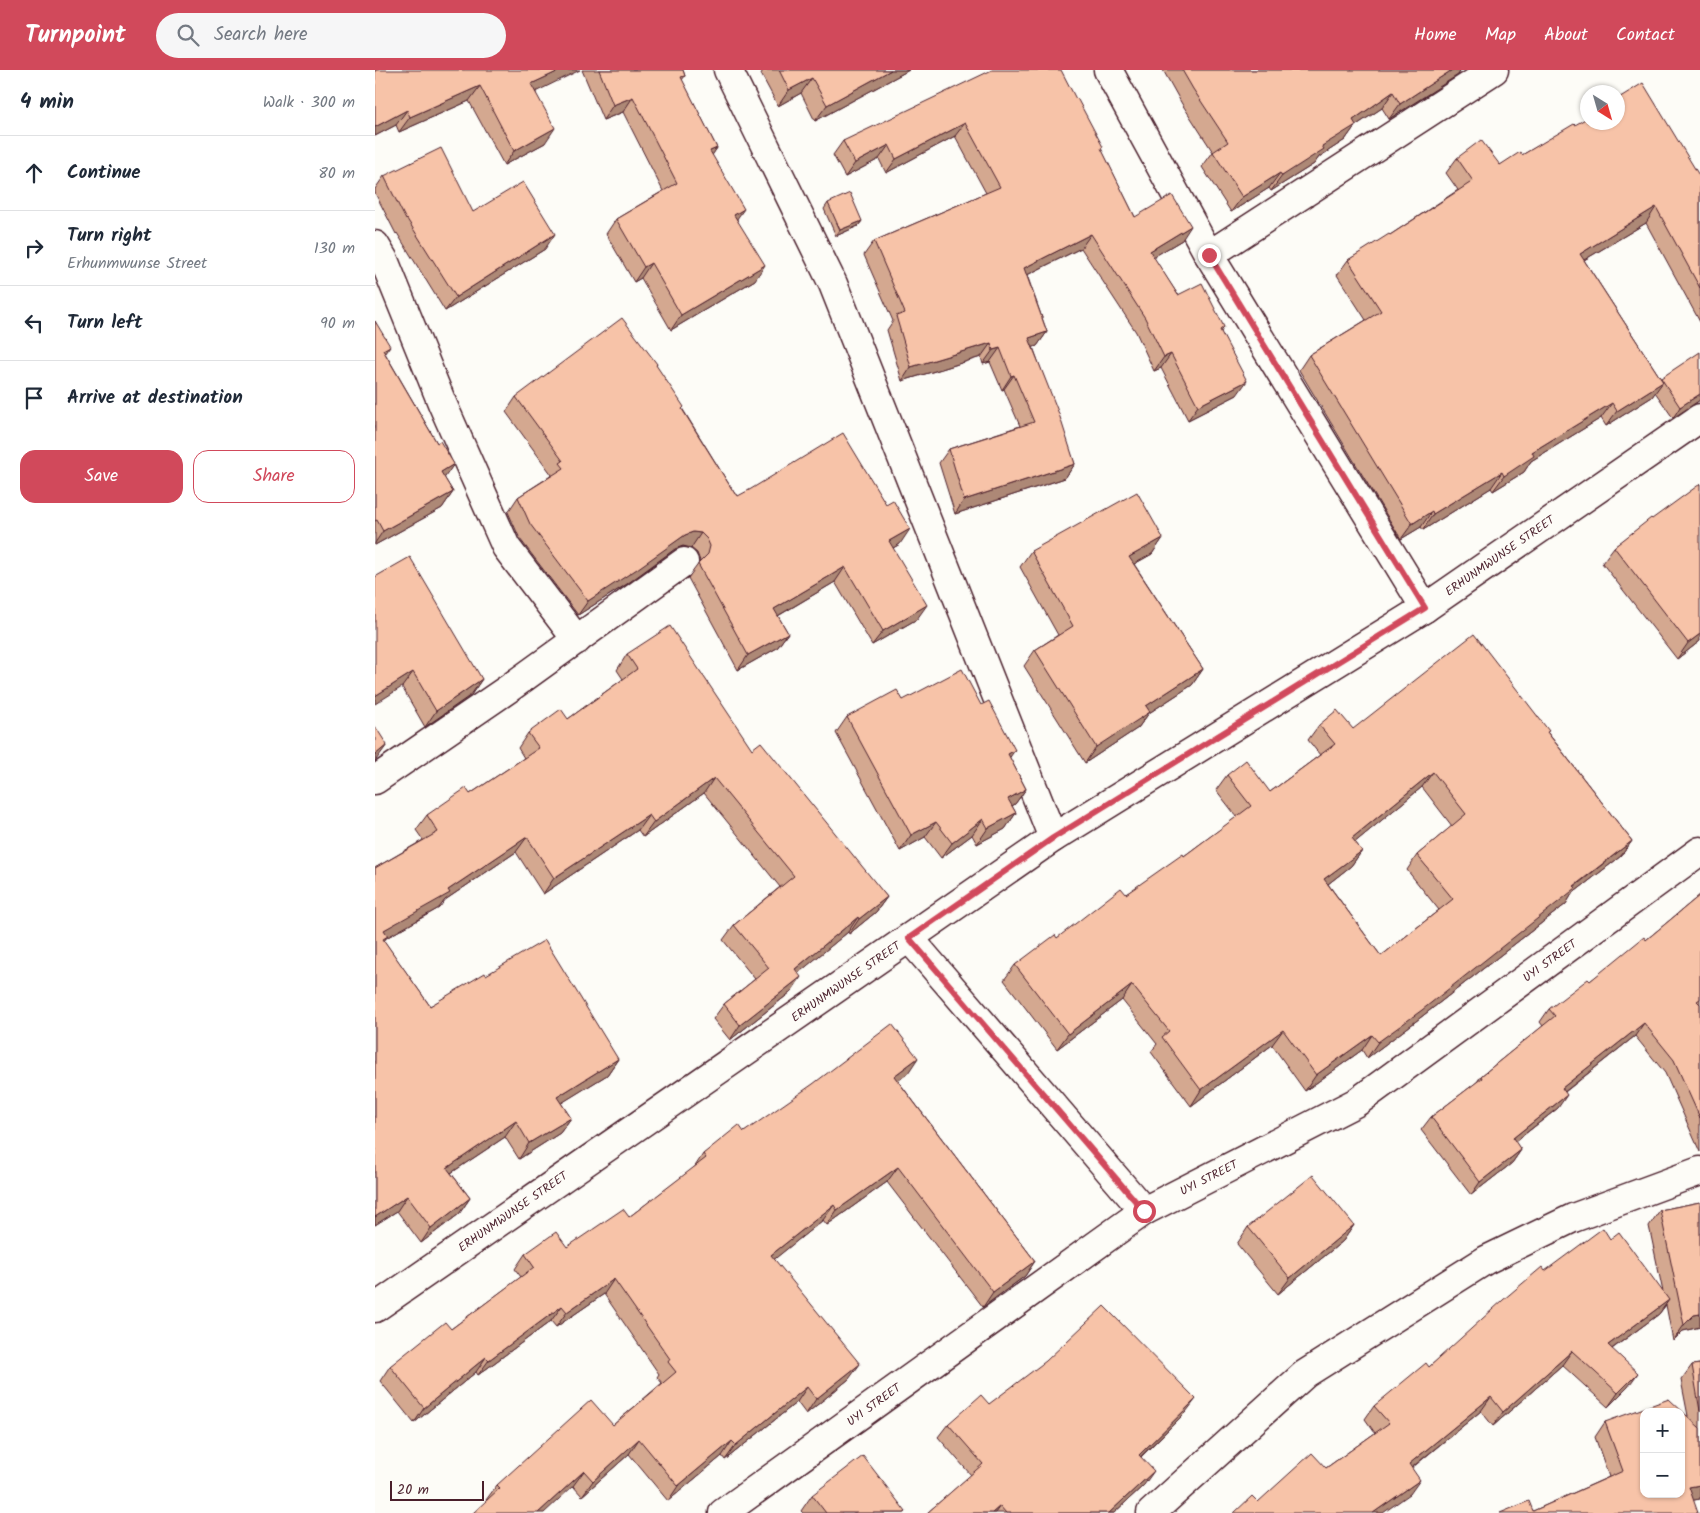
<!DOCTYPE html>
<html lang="en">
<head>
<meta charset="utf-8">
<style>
  body { margin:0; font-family:Kalam,sans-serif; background:#f6f6f7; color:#1f2937 }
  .controls { position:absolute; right:15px; bottom:15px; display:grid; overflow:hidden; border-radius:10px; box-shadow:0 1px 4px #0004 }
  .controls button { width:45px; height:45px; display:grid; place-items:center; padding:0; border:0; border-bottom:1px solid #e0e1e3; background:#fff; color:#1f2937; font:25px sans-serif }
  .compass { position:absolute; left:1205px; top:15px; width:45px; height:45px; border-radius:50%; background:#fff; box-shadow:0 1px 4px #0004; rotate:143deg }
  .scale { position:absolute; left:15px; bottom:12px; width:94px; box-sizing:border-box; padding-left:5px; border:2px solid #4a1f2b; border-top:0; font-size:14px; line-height:18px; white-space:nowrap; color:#4a1f2b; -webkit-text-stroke:4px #fdfcf7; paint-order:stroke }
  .stop { position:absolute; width:15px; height:15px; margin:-11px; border:4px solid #d1495b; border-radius:50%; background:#fff }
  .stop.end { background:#d1495b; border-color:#fff; box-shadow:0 1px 5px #0008 }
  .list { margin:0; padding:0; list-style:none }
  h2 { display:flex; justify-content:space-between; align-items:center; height:65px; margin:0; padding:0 20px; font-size:21px }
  h2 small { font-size:16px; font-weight:400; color:#747a83 }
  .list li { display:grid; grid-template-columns:32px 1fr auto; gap:15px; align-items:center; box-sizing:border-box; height:75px; padding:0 20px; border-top:1px solid #e0e1e3 }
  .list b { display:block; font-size:19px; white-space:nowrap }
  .list p { margin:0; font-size:16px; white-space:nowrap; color:#747a83 }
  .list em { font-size:16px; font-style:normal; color:#747a83 }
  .actions { display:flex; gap:10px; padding:15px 20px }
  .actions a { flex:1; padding:11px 0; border:1px solid #d1495b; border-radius:15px; text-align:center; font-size:18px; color:#d1495b }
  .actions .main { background:#d1495b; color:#fff }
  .icon { flex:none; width:28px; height:28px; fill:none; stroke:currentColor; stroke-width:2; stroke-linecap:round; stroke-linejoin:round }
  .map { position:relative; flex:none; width:1325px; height:1443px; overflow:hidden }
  header { display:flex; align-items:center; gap:30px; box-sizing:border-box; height:70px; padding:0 25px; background:#d1495b; color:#fff }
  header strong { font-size:24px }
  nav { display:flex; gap:28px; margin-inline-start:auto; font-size:18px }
  .search { width:350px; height:45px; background:#f6f6f7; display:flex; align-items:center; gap:12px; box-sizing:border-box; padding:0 18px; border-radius:28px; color:#747a83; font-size:19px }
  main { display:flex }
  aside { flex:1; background:#fff }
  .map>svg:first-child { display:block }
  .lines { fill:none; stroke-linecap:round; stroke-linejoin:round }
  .minor-casing { stroke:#4a1f2b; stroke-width:31 }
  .minor { stroke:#fdfcf7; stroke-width:28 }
  .wall { fill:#d4a890; stroke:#4a1f2b; fill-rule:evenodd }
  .shaded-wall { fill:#ad8876; stroke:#4a1f2b }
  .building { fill:#f7c3a8; stroke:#4a1f2b; fill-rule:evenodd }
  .route { stroke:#d1495b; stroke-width:6 }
  .labels { text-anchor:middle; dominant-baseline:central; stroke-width:4; stroke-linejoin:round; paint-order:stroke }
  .street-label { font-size:12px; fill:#4a1f2b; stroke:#fdfcf7 }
</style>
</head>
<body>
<header>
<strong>Turnpoint</strong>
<div class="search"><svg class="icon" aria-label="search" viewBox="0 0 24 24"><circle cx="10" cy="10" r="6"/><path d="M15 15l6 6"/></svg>Search here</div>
<nav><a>Home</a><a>Map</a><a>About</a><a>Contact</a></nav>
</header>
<main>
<aside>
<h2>4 min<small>Walk · 300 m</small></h2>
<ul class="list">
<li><svg class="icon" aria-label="ahead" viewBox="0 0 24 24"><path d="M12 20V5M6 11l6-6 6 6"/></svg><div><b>Continue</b></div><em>80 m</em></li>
<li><svg class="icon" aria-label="right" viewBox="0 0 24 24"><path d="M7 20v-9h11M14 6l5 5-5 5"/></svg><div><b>Turn right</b><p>Erhunmwunse Street</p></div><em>130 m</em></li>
<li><svg class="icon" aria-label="left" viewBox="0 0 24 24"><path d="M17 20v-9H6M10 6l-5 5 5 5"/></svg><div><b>Turn left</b></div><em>90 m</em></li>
<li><svg class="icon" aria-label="arrive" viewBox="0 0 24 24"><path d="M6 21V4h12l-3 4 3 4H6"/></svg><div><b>Arrive at destination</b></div></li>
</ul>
<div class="actions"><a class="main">Save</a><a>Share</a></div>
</aside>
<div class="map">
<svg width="1325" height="1443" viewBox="0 0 1325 1443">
  <rect width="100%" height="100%" fill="#fdfcf7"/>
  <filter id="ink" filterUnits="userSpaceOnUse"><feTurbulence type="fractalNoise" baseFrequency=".02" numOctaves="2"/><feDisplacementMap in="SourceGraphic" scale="10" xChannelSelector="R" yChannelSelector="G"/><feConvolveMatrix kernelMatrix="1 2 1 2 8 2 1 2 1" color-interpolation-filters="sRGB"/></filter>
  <g filter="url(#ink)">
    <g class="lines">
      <g class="minor-casing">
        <g id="minor">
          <polyline points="353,0 458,214 678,768"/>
          <polyline points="733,0 834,185 1050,538"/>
          <polyline points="0,175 9,190 67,333 131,477 202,570"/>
          <polyline points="834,185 1119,0"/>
          <polyline points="0,710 133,619 309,492"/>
          <polyline points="534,868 769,1141"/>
          <polyline points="0,1238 678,768 1050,538 1325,348"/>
          <polyline points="348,1443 769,1141 982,1032 1325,781"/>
          <polyline points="776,1443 930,1304 1111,1190 1198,1148 1325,1101"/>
        </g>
      </g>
      <use href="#minor" class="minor"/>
    </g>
    <g class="wall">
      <polygon points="0,0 161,22 170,73 129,95 94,31 24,62 21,55 0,66"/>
      <polygon points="207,0 308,0 310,6 307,10 342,78 337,85 362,149 380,210 296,260 266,208 259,212 231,164 241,149 288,121 248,42 228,50"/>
      <polygon points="388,0 534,0 440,51 426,23 403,36 386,4"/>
      <polygon points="788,0 1086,0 1083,5 1014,49 1007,38 980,56 970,70 944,87 939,94 896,121 894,118 856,142 827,97 838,82 807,34"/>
      <polygon points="701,29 760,147 807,170 778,187 803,225 849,257 846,262 862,325 813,350 786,298 779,301 761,262 706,178 652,205 672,262 662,276 658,277 700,394 690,408 580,444 564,393 574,379 645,356 629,319 627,320 615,292 608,294 606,287 527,311 512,260 518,251 489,185 499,171 611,123 580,66 511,103 504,89 470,107 458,85 468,71"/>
      <polygon points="1200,55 1325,107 1325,252 1271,153 1209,190 1286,309 1325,330 1298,348 1280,322 1277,327 1231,356 1226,348 1156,391 1149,402 1118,421 1116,418 1048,460 1046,457 1026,469 924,300 934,285 991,250 962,205 973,190 1015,165 1083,120 1071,103 1082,88 1125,95 1147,85"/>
      <polygon points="9,106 98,142 170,179 70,241 22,163 21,164 0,123 0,119"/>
      <polygon points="453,133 487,151 483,156 461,166 449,139"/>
      <polygon points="0,251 10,283 62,373 79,394 69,407 78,422 67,438 0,475"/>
      <polygon points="282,294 281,296 360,424 363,426 525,474 518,478 542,549 497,575 460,512 403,546 413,563 402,578 363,600 313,508 324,493 325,491 322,483 316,478 308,476 300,479 252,514 203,545 145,469 133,442 143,427 177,405 131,342 141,327"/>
      <polygon points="1277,449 1325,571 1302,589 1227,493 1239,477"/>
      <polygon points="788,468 777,484 759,494 828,599 817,615 774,643 763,658 710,693 649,596 660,580 683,565 645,497 656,481"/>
      <polygon points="0,507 107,609 96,625 50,657 27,617"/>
      <polygon points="252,584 377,679 512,827 501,842 474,864 473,862 423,903 416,922 355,970 338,949 349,934 380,909 348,870 359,855 405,817 329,723 268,767 263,760 168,824 141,782 70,830 64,838 11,868 9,871 55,936 111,905 243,989 232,1005 186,1033 196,1048 185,1063 144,1089 130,1067 76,1103 95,1128 84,1144 46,1173 22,1141 0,1155 0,798 48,770 41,760 52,745 95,724 149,688 143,678 153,663 193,649 248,609 242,600"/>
      <polygon points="528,630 635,688 651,719 640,734 637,736 641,743 630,759 602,774 597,765 566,788 550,767 525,781 461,663 472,647"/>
      <path d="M944,655L978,659L1173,663L1257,771L1246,786L1197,824L1191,834L1036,955L992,988L987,980L930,1021L897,975L816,1036L776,982L782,974L747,930L682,979L629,910L640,895L751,824L809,786L862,747L841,720L852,705L895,722L945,685L933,670ZM1047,717L1077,756L1042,785L1032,800L1064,840L1006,886L953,814L976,796L987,781L980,772Z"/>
      <polygon points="1325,825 1325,1082 1290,1003 1260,966 1190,1022 1183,1038 1140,1072 1146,1080 1137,1093 1096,1125 1046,1060 1056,1047 1102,1012 1106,1006 1168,956 1165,952 1174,939 1215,911 1271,870"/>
      <polygon points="533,1003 523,1011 660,1191 650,1206 608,1237 512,1112 452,1155 448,1150 399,1189 474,1309 431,1344 422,1332 350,1390 347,1386 293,1431 254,1384 207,1426 198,1416 111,1430 122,1415 238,1355 287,1313 282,1307 284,1304 229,1224 181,1257 176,1251 103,1305 101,1302 39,1353 5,1311 15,1296 76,1259 146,1207 140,1199 150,1184 192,1177 254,1147 319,1098 328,1084 369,1062"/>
      <polygon points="1325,1132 1325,1257 1308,1261 1298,1271 1291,1235 1284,1244 1237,1279 1253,1317 1233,1337 1187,1295 1118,1356 1106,1341 1037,1398 1035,1424 883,1432 951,1398 1000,1363 990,1349 999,1336 1054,1297 1170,1201 1235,1169 1288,1222 1274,1156 1285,1140"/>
      <polygon points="979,1155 968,1171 903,1224 862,1174 873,1157"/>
      <polygon points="1325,1294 1325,1429 1318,1430 1158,1441 1234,1407 1220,1367 1230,1352 1313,1346 1306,1310 1317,1295"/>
      <polygon points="614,1334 811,1342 766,1387 769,1415 739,1443 552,1443 596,1405 563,1367 573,1354"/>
      <polygon points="437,1425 531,1442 530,1443 428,1443 426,1441"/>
    </g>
    <g class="shaded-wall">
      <polygon points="186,0 205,0 146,29 156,14"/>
      <polygon points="516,0 534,0 440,51 452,35"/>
      <polygon points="1077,0 1086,0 1083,5 1014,49 1025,34"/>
      <polygon points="437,8 426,23 403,36 414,20"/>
      <polygon points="105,16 94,31 24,62 35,47"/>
      <polygon points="1018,22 1007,38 980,56 970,70 944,87 939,94 896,121 907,106 947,76 978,50"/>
      <polygon points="258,27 248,42 228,50 238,35"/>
      <polygon points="32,40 21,55 0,66 0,57"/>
      <polygon points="590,53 580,66 511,103 521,89"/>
      <polygon points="180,58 170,73 129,95 139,81"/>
      <polygon points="514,75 504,89 470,107 480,93"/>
      <polygon points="342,78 332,93 335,81"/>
      <polygon points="905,103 894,118 856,142 867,127"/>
      <polygon points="1281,137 1271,153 1194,199 1205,184"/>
      <polygon points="369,139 359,153 359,145"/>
      <polygon points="487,151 483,156 461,166 465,160"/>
      <polygon points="816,156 807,170 765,195 775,181"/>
      <polygon points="180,164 170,179 70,241 81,227"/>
      <polygon points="716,164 706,178 640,211 649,198"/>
      <polygon points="276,193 266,208 259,212 269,197"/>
      <polygon points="390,195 380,210 296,260 306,245"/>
      <polygon points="672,262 662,276 644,282 654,268"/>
      <polygon points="616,273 606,287 527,311 536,297"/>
      <polygon points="15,276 4,291 8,280"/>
      <polygon points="625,278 615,292 608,294 618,280"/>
      <polygon points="796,284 786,298 779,301 789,287"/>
      <polygon points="639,305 629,319 627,320 636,306"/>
      <polygon points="872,311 862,325 813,350 823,336"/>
      <polygon points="1288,312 1277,327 1231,356 1242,341"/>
      <polygon points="1325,324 1325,330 1298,348 1305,337"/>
      <polygon points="1237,333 1226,348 1156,391 1149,402 1118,421 1129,406 1157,382"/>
      <polygon points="79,394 68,410 66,402"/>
      <polygon points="700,394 690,408 580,444 589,430"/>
      <polygon points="1127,402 1116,418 1048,460 1058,444"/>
      <polygon points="78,422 67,438 0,475 0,473 8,461"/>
      <polygon points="1057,441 1046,457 1026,469 1037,454"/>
      <polygon points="535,459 525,474 504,486 514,471"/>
      <polygon points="318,462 326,463 316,478 308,476 300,479 252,514 203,545 213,531 310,465"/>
      <polygon points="788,468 777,484 743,503 754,487"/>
      <polygon points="470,497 460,512 389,554 399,539"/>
      <polygon points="552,535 542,549 497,575 508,561"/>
      <polygon points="413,563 402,578 363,600 373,585"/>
      <polygon points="1325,564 1325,571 1302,589 1313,573"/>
      <polygon points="828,599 817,615 774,643 763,658 710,693 721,677 771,636"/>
      <polygon points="38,602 27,617 0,634 0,626"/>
      <polygon points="107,609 96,625 50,657 61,641"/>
      <polygon points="12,675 1,690 0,691 0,685"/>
      <polygon points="640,680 629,696 633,684"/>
      <polygon points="1058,702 1047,717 967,783 977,768"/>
      <polygon points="339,708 329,723 268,767 279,752"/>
      <polygon points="651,719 640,734 622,745 633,729"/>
      <polygon points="641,743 630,759 602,774 613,758"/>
      <polygon points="274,745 263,760 168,824 179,808"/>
      <polygon points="608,749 597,765 566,788 577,773"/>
      <polygon points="561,752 550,767 525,781 536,765"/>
      <polygon points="152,767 141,782 70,830 64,838 11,868 2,881 9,860 73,820"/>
      <polygon points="1257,771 1246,786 1197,824 1191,834 1036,955 992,988 1003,972"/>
      <polygon points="987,781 976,796 939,825 949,809"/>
      <polygon points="512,827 501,842 474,864 484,849"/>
      <polygon points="483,847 473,862 409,915 420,899"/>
      <polygon points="426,907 416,922 355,970 365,955"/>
      <polygon points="757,915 747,930 682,979 693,964"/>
      <polygon points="1269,953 1260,966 1178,1031 1187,1018"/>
      <polygon points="908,960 897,975 816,1036 826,1020"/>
      <polygon points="997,965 987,980 930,1021 941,1005"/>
      <polygon points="543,988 533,1003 509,1021 519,1006"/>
      <polygon points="243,989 232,1005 172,1042 182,1027"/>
      <polygon points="1192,1025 1183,1038 1128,1081 1138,1068"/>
      <polygon points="196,1048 185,1063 144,1089 154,1073"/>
      <polygon points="141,1051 130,1067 61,1113 72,1098"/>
      <polygon points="1146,1080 1137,1093 1096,1125 1105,1112"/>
      <polygon points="523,1097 512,1112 452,1155 462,1140"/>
      <polygon points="32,1126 22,1141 0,1155 0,1147"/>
      <polygon points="95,1128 84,1144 46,1173 56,1158"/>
      <polygon points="459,1135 448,1150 386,1200 396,1185"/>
      <polygon points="979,1155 968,1171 903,1224 915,1208"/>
      <polygon points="660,1191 650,1206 608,1237 618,1222"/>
      <polygon points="239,1209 229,1224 181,1257 192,1242"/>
      <polygon points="1294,1230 1284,1244 1223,1289 1233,1275"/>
      <polygon points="187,1236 176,1251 103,1305 114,1290"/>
      <polygon points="1325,1244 1325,1257 1308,1261 1298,1271 1309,1255 1319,1245"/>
      <polygon points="1197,1281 1187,1295 1118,1356 1128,1342"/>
      <polygon points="111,1287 101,1302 39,1353 49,1338"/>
      <polygon points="485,1294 474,1309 431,1344 441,1329"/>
      <polygon points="1263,1303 1253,1317 1233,1337 1243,1323"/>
      <polygon points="432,1317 422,1332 350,1390 361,1375"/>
      <polygon points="1116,1327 1106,1341 1024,1408 1034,1394"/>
      <polygon points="821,1329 811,1342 754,1398 764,1385"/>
      <polygon points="264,1369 254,1384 207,1426 218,1411"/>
      <polygon points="357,1371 347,1386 293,1431 303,1416"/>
      <polygon points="209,1401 198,1416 169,1443 163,1443"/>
      <polygon points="779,1401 769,1415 739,1443 734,1443"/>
      <polygon points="1045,1410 1035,1424 1008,1443 998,1443"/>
      <polygon points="1325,1415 1325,1429 1303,1433 1314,1417"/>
      <polygon points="625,1436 620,1443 617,1443"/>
    </g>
    <g class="building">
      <polygon points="0,0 186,0 156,14 180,58 139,81 105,16 35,47 32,40 0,57"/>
      <polygon points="224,0 308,0 310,6 306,7 342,78 335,81 369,139 359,145 390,195 306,245 276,193 269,197 241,149 302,113 258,27 238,35"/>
      <polygon points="404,0 516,0 452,35 437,8 414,20"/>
      <polygon points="617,0 686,0 701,29 702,28 728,77 726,78 760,147 797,125 816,156 775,181 803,225 827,213 849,257 845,260 872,311 823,336 796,284 789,287 770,248 716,164 649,198 672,262 654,268 684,344 700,394 589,430 574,379 659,352 639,305 636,306 625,278 618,280 616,273 536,297 521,246 530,243 499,171 625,117 590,53 521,89 514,75 480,93 468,71"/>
      <polygon points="807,0 1077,0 1025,34 1018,22 978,50 981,55 947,76 949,79 907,106 905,103 867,127 838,82 853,72 818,19"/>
      <polygon points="1268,13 1325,107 1325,218 1281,137 1205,184 1288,312 1242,341 1237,333 1157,382 1159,386 1129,406 1127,402 1058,444 1057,441 1037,454 934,285 1006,241 973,190 1014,164 1015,165 1098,111 1082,88 1106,70 1125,95 1145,82 1147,85 1199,54 1200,55 1212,48 1212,52 1242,52 1242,29"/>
      <polygon points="66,78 98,142 148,112 180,164 81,227 32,149 31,150 9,106"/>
      <polygon points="475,123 487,151 465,160 453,133"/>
      <polygon points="247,248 282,294 281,295 309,337 307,339 360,424 362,424 363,426 376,419 468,363 511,434 518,430 535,459 514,471 552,535 508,561 470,497 399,539 413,563 373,585 323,494 333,484 335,476 332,469 326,463 318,462 310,465 262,499 213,531 155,454 143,427 189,398 185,393 188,391 141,327"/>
      <polygon points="0,251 15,276 8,280 62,373 65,371 79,394 66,402 78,422 8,461 2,450 0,451"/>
      <polygon points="1325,282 1325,324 1305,337 1286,308"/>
      <polygon points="1325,414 1325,564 1313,573 1239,477 1276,448 1277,449"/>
      <polygon points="762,422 788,468 754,487 828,599 771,636 775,642 721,677 660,580 698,556 656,481"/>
      <polygon points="35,487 107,609 61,641 38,602 0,626 0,507"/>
      <polygon points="295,556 377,679 386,672 512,827 484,849 483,847 420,899 426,907 365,955 349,934 394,898 359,855 419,806 339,708 279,752 274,745 179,808 152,767 73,820 75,823 9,860 13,866 8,869 55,936 110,903 111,905 170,870 243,989 182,1027 196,1048 154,1073 141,1051 72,1098 95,1128 56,1158 32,1126 0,1147 0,798 63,762 52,745 91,718 95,724 164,678 153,663 186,639 193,649 262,599 252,584"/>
      <path d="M1099,564L1174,661L1172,662L1257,771L1199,816L1201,818L1047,940L1003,972L997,965L941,1005L908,960L826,1020L787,967L794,961L757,915L693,964L640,895L680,865L682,868L746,818L751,824L808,784L809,786L876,736L852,705L871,690L895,722L960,674L944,655L962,640L978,659ZM1058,702L1091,744L1042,785L1078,829L1006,886L949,809L987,781L977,768Z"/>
      <polygon points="587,599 606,635 614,631 640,680 633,684 651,719 633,729 641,743 613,758 608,749 577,773 561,752 536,765 472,647 522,620 528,630"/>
      <polygon points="0,656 12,675 0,685"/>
      <polygon points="1325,825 1325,929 1322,931 1325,934 1325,1048 1299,990 1269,953 1187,1018 1192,1025 1138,1068 1146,1080 1105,1112 1056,1047 1107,1008 1106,1006 1180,946 1174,939 1213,909 1215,911 1269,867 1271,870"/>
      <polygon points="517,954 543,988 519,1006 660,1191 618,1222 523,1097 462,1140 459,1135 396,1185 485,1294 441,1329 432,1317 361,1375 357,1371 303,1416 264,1369 218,1411 209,1401 163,1443 98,1443 125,1418 122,1415 216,1330 238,1355 301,1302 293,1292 295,1289 239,1209 192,1242 187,1236 114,1290 111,1287 49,1338 15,1296 70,1252 76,1259 159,1197 150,1184 181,1162 192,1177 248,1139 254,1147 331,1088 328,1084 364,1055 369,1062 438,1014"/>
      <polygon points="938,1105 979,1155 915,1208 873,1157"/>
      <polygon points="1325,1132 1325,1244 1319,1245 1309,1255 1285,1140"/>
      <polygon points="1228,1158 1235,1169 1244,1162 1294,1230 1233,1275 1263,1303 1243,1323 1197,1281 1128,1342 1116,1327 1034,1394 1045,1410 998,1443 859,1443 877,1426 883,1432 937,1383 951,1398 1014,1353 999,1336 1051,1293 1054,1297 1128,1230 1167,1197 1170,1201"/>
      <polygon points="729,1236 821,1329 764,1385 779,1401 734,1443 631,1443 625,1436 617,1443 552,1443 608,1394 573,1354 606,1325 614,1334 671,1291"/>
      <polygon points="1325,1294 1325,1341 1317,1295"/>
      <path d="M1294,1329L1325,1358V1415L1314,1417L1323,1443H1125L1154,1431L1158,1441L1248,1401L1230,1352ZM1269,1342H1306V1424H1269Z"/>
      <polygon points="488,1386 531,1442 529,1443 451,1443 437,1425"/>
    </g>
  </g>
  <g class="lines" filter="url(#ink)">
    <polyline class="route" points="769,1141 534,868 678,768 1050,538 834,185"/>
  </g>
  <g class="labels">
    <g class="street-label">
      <text transform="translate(1125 486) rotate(-35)">ERHUNMWUNSE STREET</text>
      <text transform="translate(1175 891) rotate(-36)">UYI STREET</text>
      <text transform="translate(471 912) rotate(-35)">ERHUNMWUNSE STREET</text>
      <text transform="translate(834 1108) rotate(-27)">UYI STREET</text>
      <text transform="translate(138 1142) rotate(-35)">ERHUNMWUNSE STREET</text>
      <text transform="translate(499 1335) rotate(-36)">UYI STREET</text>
    </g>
  </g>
</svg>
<div class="controls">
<button>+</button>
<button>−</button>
</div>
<svg class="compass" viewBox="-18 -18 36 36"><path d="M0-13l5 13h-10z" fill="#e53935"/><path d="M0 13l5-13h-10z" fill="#747a83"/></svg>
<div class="scale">20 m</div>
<div class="stop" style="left:769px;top:1141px"></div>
<div class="stop end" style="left:834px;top:185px"></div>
</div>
</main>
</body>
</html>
